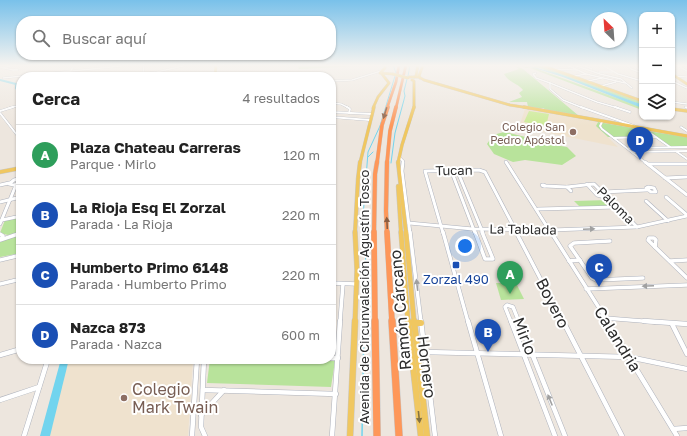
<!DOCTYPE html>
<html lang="es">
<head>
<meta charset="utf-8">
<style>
  body { margin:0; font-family:"Golos Text",sans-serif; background:#f2f2f2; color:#222 }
  .controls { position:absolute; right:12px; top:12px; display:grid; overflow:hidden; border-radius:8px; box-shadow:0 1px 3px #0004 }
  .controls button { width:36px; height:36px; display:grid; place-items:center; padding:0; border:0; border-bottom:1px solid #e0e0e0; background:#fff; color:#222; font:20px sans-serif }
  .compass { position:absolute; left:591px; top:12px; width:36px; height:36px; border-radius:50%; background:#fff; box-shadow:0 1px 3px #0004; rotate:335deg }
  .you { position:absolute; left:465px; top:246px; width:14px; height:14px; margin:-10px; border:3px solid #fff; border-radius:50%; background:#1a73e8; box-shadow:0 0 0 6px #1a73e833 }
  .badge { display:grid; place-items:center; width:26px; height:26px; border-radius:50%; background:#7c3aed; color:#fff; font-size:13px; font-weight:700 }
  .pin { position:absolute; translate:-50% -33px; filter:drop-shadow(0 1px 2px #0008) }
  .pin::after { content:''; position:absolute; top:21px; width:14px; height:12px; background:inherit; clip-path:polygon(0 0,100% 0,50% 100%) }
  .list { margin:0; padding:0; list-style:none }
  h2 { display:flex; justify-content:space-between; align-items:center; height:52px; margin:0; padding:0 16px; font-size:17px }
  h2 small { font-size:13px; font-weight:400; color:#767676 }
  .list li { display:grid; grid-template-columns:26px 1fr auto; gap:12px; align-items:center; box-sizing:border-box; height:60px; padding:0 16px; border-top:1px solid #e0e0e0 }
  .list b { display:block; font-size:15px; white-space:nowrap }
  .list p { margin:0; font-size:13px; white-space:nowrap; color:#767676 }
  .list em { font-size:13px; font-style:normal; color:#767676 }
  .icon { flex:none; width:22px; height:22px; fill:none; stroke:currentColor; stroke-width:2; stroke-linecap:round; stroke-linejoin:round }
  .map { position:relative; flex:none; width:687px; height:436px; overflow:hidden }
  .search { position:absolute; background:#fff; box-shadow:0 1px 3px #0004; left:16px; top:16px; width:320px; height:44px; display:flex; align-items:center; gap:10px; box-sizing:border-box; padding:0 14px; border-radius:16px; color:#767676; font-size:15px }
  .panel { position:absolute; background:#fff; box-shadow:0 1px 3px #0004; left:16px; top:72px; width:320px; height:292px; border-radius:16px }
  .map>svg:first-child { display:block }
  .education { fill:#efe2ce }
  .green { fill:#b8e39b }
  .pitch { fill:#cceb97 }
  .water { fill:#72d4ee }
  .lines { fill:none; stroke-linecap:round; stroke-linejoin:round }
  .stream-far1 { stroke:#72d4ee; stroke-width:1 }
  .stream { stroke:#72d4ee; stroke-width:1.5 }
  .canal { stroke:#72d4ee; stroke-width:2 }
  .river { fill:#72d4ee; fill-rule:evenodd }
  .minor-far4-casing { stroke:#aeb2bc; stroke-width:2 }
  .minor-far3-casing { stroke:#aeb2bc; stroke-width:2.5 }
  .minor-far2-casing { stroke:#aeb2bc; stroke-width:4 }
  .minor-far1-casing { stroke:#aeb2bc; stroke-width:4.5 }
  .minor-casing { stroke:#aeb2bc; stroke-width:5.5 }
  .major-far4-casing { stroke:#c8c8c8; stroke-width:3 }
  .major-far3-casing { stroke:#c8c8c8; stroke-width:3.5 }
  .major-far2-casing { stroke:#c8c8c8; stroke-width:4.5 }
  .major-far1-casing { stroke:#c8c8c8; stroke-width:5.5 }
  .major-casing { stroke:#c8c8c8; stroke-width:7 }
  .highway-far4-casing { stroke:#c8c8c8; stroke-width:3 }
  .highway-far3-casing { stroke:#c8c8c8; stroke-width:4 }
  .highway-far2-casing { stroke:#c8c8c8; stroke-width:5 }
  .highway-far1-casing { stroke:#c8c8c8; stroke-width:6 }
  .highway-casing { stroke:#c8c8c8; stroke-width:8 }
  .minor-far4 { stroke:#fff; stroke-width:1.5 }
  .minor-far3 { stroke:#fff; stroke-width:2 }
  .minor-far2 { stroke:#fff; stroke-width:3 }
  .minor-far1 { stroke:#fff; stroke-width:3.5 }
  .minor { stroke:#fff; stroke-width:4.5 }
  .major-far4 { stroke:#f0c760; stroke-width:2.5 }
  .major-far3 { stroke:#f0c760; stroke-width:3 }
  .major-far2 { stroke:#f0c760; stroke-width:3.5 }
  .major-far1 { stroke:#f0c760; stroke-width:4.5 }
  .major { stroke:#f0c760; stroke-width:6 }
  .highway-far4 { stroke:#fe9759; stroke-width:2.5 }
  .highway-far3 { stroke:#fe9759; stroke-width:3.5 }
  .highway-far2 { stroke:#fe9759; stroke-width:4 }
  .highway-far1 { stroke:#fe9759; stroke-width:5.5 }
  .highway { stroke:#fe9759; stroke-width:7 }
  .major-bridge-casing { stroke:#c8c8c8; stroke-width:3; stroke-linecap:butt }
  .major-bridge { stroke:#f0c760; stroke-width:2.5 }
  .oneway { fill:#8a5c40 }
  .oneway2 { fill:#a0a0a0 }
  .oneway3 { fill:#847243 }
  .education-dot { fill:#8d6e63; stroke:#fff; stroke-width:1.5 }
  .transit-dot { fill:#1a4fb4; stroke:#fff; stroke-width:1.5 }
  .labels { text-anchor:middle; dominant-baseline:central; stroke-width:4; stroke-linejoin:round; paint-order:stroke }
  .far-education-label { font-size:11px; fill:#785e54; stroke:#fff; text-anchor:end }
  .street-label { font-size:13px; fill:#2c2c2c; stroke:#fff }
  .transit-label { font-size:13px; fill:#164399; stroke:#fff }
  .near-street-label { font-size:16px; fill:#2c2c2c; stroke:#fff }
  .near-education-label { font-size:16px; fill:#785e54; stroke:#fff; text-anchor:start }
</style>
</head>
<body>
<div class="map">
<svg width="687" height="436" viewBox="0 0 687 436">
  <rect width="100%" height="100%" fill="#ede6de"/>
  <g class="education">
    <polygon points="525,109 598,122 596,126 618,147 519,127"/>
    <polygon points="67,359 193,359 188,436 47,436"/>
  </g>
  <g class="green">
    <polygon points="297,65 382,65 299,69"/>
    <path d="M513,65L523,69L579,116L548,111L543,108L539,109L528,107L527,102H509L522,97L519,93L523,90C518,83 509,83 504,74L519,69Z"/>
    <polygon points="518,65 532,68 535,67 529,65 545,66 642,101 642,105 537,67 540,70 639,106 642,108 642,110 530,68 526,68"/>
    <polygon points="598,122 645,130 653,136 608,137 596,126"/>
    <polygon points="647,131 687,137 687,146 671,147"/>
    <path d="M504,132C525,136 545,144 567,147L576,156L562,165L525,160L513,162L494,154L487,144L493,135Z"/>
    <polygon points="609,200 615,206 580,207 574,201"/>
    <polygon points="21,217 21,232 8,235 0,233 5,220"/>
    <polygon points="21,235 16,254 0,257 0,242 6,239"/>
    <polygon points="496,283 516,283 524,299 501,300"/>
    <polygon points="210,359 276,359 335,361 331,387 207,383"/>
  </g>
  <polygon class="pitch" points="529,111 549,114 546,126 524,122"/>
  <polygon class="water" points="525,65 557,73 632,101 641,104 642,108 563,77"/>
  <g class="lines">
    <g class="stream-far1">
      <polyline points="393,65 396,73"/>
      <polyline points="408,76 410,65"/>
      <polyline points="368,157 373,152"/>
      <polyline points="391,163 395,133 405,96 404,91 407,79"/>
      <polyline points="364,322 366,243 362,230 368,152 380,126 395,76"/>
    </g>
    <polyline class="stream" points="362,436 364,321"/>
    <polyline class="canal" points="0,80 16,84 16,88 21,96"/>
    <polygon class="river" points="61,359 69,359 50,436 40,436"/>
    <g class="minor-far4-casing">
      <g id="minor-far4">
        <polyline points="55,65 61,65"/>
        <polyline points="144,65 143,73 151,77"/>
        <polyline points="550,65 568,66"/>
        <polyline points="567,65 586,74 625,83"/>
        <polyline points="574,65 600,74 621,79 632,88"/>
        <polyline points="583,65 592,69"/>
        <polyline points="602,65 618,74 642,81"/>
        <polyline points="627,65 631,69 642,73"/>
        <polyline points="637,65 637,68 642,71"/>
        <polyline points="677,65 687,71"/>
        <polyline points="0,67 13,70"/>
        <polyline points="3,68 14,65"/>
        <polygon points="17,69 18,70 13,70"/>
        <polyline points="553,69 577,70"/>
        <polyline points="599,72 613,72"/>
        <polyline points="536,73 533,74 536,78 550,83 550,89 563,100 583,108"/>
        <polyline points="575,76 586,74"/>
        <polyline points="672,76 687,77"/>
        <polyline points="67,77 73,67"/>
        <polyline points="100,77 105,77"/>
        <polyline points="114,77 157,72 187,65"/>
        <polyline points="3,78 131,65"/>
        <polyline points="331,81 352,80 381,71"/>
        <polyline points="588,81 602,78"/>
        <polyline points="672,81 687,88"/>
        <polyline points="550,83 597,102 618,108"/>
        <polyline points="601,86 616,82"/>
        <polyline points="672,102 687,104"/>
        <polyline points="331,103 341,104 349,108"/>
        <polyline points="687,107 685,107 687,108"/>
        <polyline points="9,108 21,105"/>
      </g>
    </g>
    <g class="minor-far3-casing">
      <g id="minor-far3">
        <polyline points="347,107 350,109 349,113"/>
        <polyline points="581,107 634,126"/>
        <polyline points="615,107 630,112"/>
        <polyline points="0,111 13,107"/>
        <polyline points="331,112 371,114"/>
        <polyline points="0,113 21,140"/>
        <polyline points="331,117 369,120"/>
        <polyline points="602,122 600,126 602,129 646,163"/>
        <polyline points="681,127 687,131"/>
        <polyline points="646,130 670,147"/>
        <polyline points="614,138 655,137"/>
        <polyline points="629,148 687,147"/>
        <polyline points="633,152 687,151"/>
        <polyline points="677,152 687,159"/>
        <polyline points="399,157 403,161 403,163"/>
      </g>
    </g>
    <g class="minor-far2-casing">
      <g id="minor-far2">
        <polyline points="403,162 402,171 410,233"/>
        <polyline points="506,162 551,233"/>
        <polyline points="645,162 687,195"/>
        <polyline points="648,164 687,164"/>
        <polyline points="451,170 475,233"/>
        <polyline points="457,170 483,233"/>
        <polyline points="18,178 21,172"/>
        <polyline points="21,178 14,180 9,184 14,185 21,183"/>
        <polyline points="665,178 687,177"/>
        <polyline points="587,184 597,195 608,198"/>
        <polyline points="0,185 9,183"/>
        <polygon points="542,185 544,185 545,186 543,186"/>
        <polyline points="545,186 567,187 594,184 637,227"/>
        <polyline points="567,187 571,191"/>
        <polygon points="648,187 654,188 656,192 651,192 646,188"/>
        <polyline points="603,192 647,190"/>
        <polyline points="666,197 687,215"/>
        <polyline points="646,201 668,221"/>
        <polyline points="0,202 21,197"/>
        <polyline points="538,209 618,207"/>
        <polyline points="2,220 21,216"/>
        <polyline points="409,223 473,229 551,230 637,227 687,216"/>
        <polyline points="0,224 16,185"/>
        <polyline points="443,233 425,171 479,170 485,172 517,233"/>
      </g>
    </g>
    <g class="minor-far1-casing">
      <g id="minor-far1">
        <polyline points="410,232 421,322"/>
        <polyline points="443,232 468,322"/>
        <polyline points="475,232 485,259 493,259 482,232"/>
        <polyline points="516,232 563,322"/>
        <polyline points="551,232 608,322"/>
        <polyline points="0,234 3,236 1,239"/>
        <polygon points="649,238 654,238 656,240 655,247 648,240"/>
        <polyline points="0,240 21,233"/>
        <polyline points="610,241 574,243 570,246 592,278 596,280 643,278"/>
        <polyline points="655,247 687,278"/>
        <polyline points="0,260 21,255"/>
        <polyline points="569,261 580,260"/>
        <polyline points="670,261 687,260"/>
        <polyline points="331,283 356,284"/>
        <polyline points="0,284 21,279"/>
        <polyline points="586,289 687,285"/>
        <polyline points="605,318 655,322"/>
        <polyline points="340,322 343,284"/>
        <polyline points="511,322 505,307 507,305 513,307 519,322"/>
      </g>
    </g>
    <g class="minor-casing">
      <g id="minor">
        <polyline points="421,321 435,436"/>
        <polyline points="468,321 501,436"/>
        <polyline points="511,321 555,436"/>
        <polyline points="519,321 565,436"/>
        <polyline points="563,321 622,436"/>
        <polyline points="607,321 677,436"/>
        <polyline points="644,321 687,324"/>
        <polyline points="672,324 687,354"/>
        <polyline points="425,352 629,357 687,369"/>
        <polyline points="0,355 21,349"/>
        <polyline points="331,358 338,358"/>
        <polyline points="204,359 201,427 205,436"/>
        <polyline points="203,390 336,394"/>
        <polyline points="0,400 39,387"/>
        <polyline points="201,415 224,390"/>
        <polyline points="673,429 687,428"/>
        <polyline points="24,436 48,359"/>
        <polyline points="192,436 197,359"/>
        <polyline points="332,436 340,321"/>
      </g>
    </g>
    <g class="major-far4-casing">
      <g id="major-far4">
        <polyline points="385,65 385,68 380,73 393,74"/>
        <polyline points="541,65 642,101"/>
        <polyline points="672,74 687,84"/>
        <polyline points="215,77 216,65"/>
        <polyline points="409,77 419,77 424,80 510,105 529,108"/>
        <polyline points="414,77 416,76 418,65"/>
        <polyline points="420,78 419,76 423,65"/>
        <polyline points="412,80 414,81 414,108"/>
        <polyline points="373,108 378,97 389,83 382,74"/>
      </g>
    </g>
    <g class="major-far3-casing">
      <g id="major-far3">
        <polyline points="524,107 687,136"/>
        <polyline points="672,109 687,111"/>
        <polyline points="360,163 374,107"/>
        <polyline points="398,163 402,145 414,107"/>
      </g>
    </g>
    <g class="major-far2-casing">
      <g id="major-far2">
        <polyline points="398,162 406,233"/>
        <polyline points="0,172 21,168"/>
        <polyline points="398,186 401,233"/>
        <polyline points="355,233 358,179 360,162"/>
      </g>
    </g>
    <g class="major-far1-casing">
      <g id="major-far1">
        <polyline points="401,232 408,322"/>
        <polyline points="406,232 414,322"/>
        <polyline points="355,322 357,270 355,232"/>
      </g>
    </g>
    <g class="major-casing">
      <g id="major">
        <polyline points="408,321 421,436"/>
        <polyline points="414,321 427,436"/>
        <polyline points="413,323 421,323"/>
        <polyline points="350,436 355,321"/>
      </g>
    </g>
    <g class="highway-far4-casing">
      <g id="highway-far4">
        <polyline points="387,108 396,82 399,65"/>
        <polyline points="396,108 406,65"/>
      </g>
    </g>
    <g class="highway-far3-casing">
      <g id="highway-far3">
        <polyline points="377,163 382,125 388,107"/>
        <polyline points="387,163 390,131 396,107"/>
      </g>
    </g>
    <g class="highway-far2-casing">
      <g id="highway-far2">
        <polyline points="387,162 386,211 387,233"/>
        <polyline points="374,233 375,174 377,162"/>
      </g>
    </g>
    <g class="highway-far1-casing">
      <g id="highway-far1">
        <polyline points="374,232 375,322"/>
        <polyline points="387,232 392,322"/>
      </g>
    </g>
    <g class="highway-casing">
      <g id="highway">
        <polyline points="375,321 377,436"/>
        <polyline points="392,321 399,436"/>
      </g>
    </g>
    <use href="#minor-far4" class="minor-far4"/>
    <use href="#minor-far3" class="minor-far3"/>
    <use href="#minor-far2" class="minor-far2"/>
    <use href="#minor-far1" class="minor-far1"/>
    <use href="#minor" class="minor"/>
    <use href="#major-far4" class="major-far4"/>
    <use href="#major-far3" class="major-far3"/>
    <use href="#major-far2" class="major-far2"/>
    <use href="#major-far1" class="major-far1"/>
    <use href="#major" class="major"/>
    <use href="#highway-far4" class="highway-far4"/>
    <use href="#highway-far3" class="highway-far3"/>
    <use href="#highway-far2" class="highway-far2"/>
    <use href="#highway-far1" class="highway-far1"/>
    <use href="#highway" class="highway"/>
    <g class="major-bridge-casing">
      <polyline id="major-bridge" points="393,74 408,78"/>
    </g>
    <use href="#major-bridge" class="major-bridge"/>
  </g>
  <defs><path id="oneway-solid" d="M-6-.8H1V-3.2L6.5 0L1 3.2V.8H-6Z"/></defs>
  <g class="oneway">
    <use href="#oneway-solid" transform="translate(385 113) rotate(107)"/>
    <use href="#oneway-solid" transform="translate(387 223) rotate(-93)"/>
  </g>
  <g class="oneway2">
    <use href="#oneway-solid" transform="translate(589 229) rotate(-3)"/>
    <use href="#oneway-solid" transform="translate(417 285) rotate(-97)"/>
    <use href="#oneway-solid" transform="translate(648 286) rotate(177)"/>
    <use href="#oneway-solid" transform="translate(550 400) rotate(-112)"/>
  </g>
  <use class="oneway3" href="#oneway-solid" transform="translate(419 417) rotate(84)"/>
  <linearGradient id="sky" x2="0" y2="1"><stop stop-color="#79c1ea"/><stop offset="0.52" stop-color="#f7f4f0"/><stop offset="1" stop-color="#f7f4f0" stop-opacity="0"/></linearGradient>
  <rect width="687" height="126" fill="url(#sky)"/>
  <g class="education-dot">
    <circle cx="573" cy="132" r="4"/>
    <circle cx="124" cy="398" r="4"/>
  </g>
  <rect class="transit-dot" x="452" y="261" width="8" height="8" rx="2"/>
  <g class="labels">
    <g class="far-education-label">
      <text x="565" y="126">Colegio San<tspan x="565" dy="13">Pedro Apóstol</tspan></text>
    </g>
    <g class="street-label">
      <text transform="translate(454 170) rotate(-1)">Tucan</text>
      <text transform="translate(616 205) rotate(45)">Paloma</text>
      <text transform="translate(523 229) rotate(1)">La Tablada</text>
      <text transform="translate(364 297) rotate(-90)">Avenida de Circunvalación Agustín Tosco</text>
    </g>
    <g class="transit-label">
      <text x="456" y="279">Zorzal 490</text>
    </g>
    <g class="near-street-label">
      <text transform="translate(553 303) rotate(63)">Boyero</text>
      <text transform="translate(400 310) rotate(-95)">Ramón Cárcano</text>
      <text transform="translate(525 336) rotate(69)">Mirlo</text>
      <text transform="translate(618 339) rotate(58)">Calandria</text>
      <text transform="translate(427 367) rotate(83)">Hornero</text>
    </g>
    <g class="near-education-label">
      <text x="132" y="389">Colegio<tspan x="132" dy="18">Mark Twain</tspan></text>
    </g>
  </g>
</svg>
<div class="controls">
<button>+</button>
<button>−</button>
<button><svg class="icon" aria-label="layers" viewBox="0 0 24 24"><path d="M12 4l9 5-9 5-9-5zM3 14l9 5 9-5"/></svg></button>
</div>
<svg class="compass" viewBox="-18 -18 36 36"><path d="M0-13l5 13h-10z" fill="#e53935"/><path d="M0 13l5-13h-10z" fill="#767676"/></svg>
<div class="you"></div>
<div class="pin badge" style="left:510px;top:294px;background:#2e9e5b">A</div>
<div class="pin badge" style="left:488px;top:352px;background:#1a4fb4">B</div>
<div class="pin badge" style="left:599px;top:287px;background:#1a4fb4">C</div>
<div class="pin badge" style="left:640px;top:160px;background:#1a4fb4">D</div>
<div class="search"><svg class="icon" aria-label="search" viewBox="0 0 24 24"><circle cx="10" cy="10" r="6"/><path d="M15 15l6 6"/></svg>Buscar aquí</div>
<section class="panel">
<h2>Cerca<small>4 resultados</small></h2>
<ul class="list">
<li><span class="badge" style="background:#2e9e5b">A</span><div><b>Plaza Chateau Carreras</b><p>Parque · Mirlo</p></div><em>120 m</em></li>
<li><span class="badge" style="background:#1a4fb4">B</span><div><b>La Rioja Esq El Zorzal</b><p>Parada · La Rioja</p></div><em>220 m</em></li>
<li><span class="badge" style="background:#1a4fb4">C</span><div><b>Humberto Primo 6148</b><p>Parada · Humberto Primo</p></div><em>220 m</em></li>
<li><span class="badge" style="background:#1a4fb4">D</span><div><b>Nazca 873</b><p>Parada · Nazca</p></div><em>600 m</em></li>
</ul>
</section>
</div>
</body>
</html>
